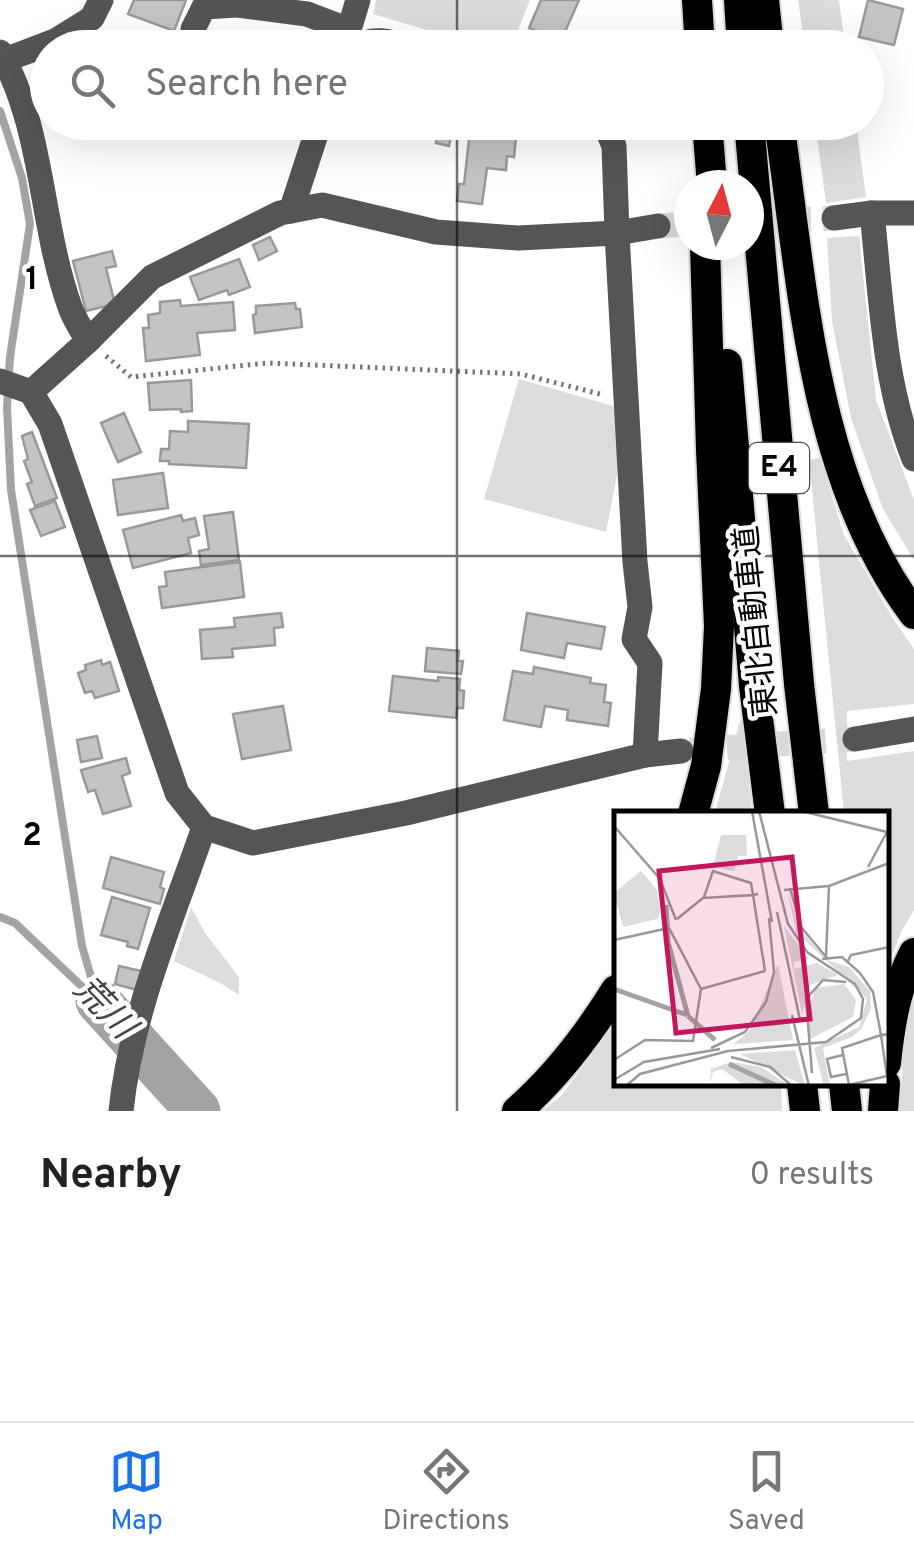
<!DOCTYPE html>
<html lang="en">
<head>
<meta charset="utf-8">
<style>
  body { margin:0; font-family:Overpass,"Noto Sans JP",sans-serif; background:#f6f6f6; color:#222 }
  .compass { position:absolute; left:674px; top:170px; width:90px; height:90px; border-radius:50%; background:#fff; box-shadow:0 10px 40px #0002; rotate:6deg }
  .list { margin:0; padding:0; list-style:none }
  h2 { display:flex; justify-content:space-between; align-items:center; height:130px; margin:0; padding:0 40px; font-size:42px }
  h2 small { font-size:32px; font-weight:400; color:#767676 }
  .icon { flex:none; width:55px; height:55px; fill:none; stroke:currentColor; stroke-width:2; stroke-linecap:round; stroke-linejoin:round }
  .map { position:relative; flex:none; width:914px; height:1111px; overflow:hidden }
  .search { position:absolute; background:#fff; box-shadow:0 10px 40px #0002; left:30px; right:30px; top:30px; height:110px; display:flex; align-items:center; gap:25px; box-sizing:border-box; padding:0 35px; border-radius:55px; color:#767676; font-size:38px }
  .sheet { height:310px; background:#fff }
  nav { display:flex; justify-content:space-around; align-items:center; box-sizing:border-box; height:140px; border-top:2px solid #e0e0e0; background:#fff; font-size:28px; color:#767676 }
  nav a { display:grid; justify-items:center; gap:5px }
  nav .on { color:#1a73e8 }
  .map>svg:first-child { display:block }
  .green { fill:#dcdcdc }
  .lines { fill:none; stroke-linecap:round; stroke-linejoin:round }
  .stream { stroke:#a3a3a3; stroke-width:8 }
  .river { stroke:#a3a3a3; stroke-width:45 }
  .building { fill:#c4c4c4; stroke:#999; stroke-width:2.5 }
  .minor-tunnel { stroke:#d9d9d9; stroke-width:25; stroke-dasharray:25 12; stroke-linecap:butt }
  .highway-casing { stroke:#dbdbdb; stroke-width:34 }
  .path { stroke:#777; stroke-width:5; stroke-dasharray:2.5 5; stroke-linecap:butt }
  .minor { stroke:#555; stroke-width:25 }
  .highway { stroke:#000; stroke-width:30 }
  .grid { fill:none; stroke:#000; stroke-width:2.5; stroke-opacity:0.55 }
  .labels { text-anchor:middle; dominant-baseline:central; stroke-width:9; stroke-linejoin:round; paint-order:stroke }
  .shield { fill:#fff; stroke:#4c4c4c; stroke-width:2.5 }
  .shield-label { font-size:30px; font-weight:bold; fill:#000 }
  .street-label { font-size:32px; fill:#000; stroke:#fff }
  .water-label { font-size:35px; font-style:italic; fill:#444; stroke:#fff }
  .inset-river { fill:none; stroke:#a3a3a3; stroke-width:5 }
  .inset-road { fill:none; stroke:#999; stroke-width:2.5 }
  .view { fill:#c2185b; fill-opacity:0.15; stroke:#c2185b; stroke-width:5 }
  .inset-edge { fill:none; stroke:#000; stroke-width:5 }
  .grid-label { font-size:32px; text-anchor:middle; font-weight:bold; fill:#000; stroke:#fff; stroke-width:9; stroke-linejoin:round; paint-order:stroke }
</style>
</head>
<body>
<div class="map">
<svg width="914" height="1111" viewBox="0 0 914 1111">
  <rect width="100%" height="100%" fill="#fff"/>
  <g class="green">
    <polygon points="376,0 530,0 511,48 484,47 373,14"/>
    <polygon points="798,0 839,0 845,47 805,47"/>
    <polygon points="815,123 856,123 866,197 826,203"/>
    <polygon points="859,236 876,400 914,500 914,560 883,509 851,418 832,321 827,238"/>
    <polygon points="519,379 620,408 617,475 606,532 484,499"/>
    <polygon points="820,458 844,535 892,617 914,649 914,704 847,711 847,761 914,751 914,910 901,932 887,970 886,814 844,813 809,460"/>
    <polygon points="742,714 752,813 715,813"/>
    <polygon points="191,907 205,933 239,977 239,995 222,984 174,961"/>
    <polygon points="914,993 914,1111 900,1111 905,1031"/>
    <polygon points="616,1022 616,1084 781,1084 782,1111 542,1111 561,1096"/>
  </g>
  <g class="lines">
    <g class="stream">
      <polyline points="0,111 22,178 30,224 10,357 7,407 11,490 82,946 98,1001"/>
      <polyline points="0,917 15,923 94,998"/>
    </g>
    <polyline class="river" points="98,1001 198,1111"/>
  </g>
  <g class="building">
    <polygon points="134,0 186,0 174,31 128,14"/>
    <polygon points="541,0 579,0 561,41 529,28"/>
    <polygon points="868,0 903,9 894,45 859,37"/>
    <polygon points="603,37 604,48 583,48 582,40"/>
    <polygon points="340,122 391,122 388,136 339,126"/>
    <polygon points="421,122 433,123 430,138 419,136"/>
    <polygon points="440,123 453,125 449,146 436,143"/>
    <polygon points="471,123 517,128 514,157 507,156 506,170 487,168 482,204 457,201 459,184 464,184"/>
    <polygon points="270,237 277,251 259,260 253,245"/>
    <polygon points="112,251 116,266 106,268 115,304 86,311 73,261"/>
    <polygon points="239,259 250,287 229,295 227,290 199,300 190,277"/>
    <polygon points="180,300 181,306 233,302 235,330 197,333 200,355 146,361 143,328 149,328 148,315 160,313 160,302"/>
    <polygon points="295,303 296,309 300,309 302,327 255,333 253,315 256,314 256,306"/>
    <polygon points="191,380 192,411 181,412 181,409 150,410 148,383"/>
    <polygon points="124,413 141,452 118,462 101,423"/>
    <polygon points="188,421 249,424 246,468 169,464 169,461 160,461 161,449 169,449 170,431 188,432"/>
    <polygon points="32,432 57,498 35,506 27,484 32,482 24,461 28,459 22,436"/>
    <polygon points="163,473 168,508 118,515 113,480"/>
    <polygon points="55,501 65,527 41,536 30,510"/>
    <polygon points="233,512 239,560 201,565 199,551 209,549 204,516"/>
    <polygon points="181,515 183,521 195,518 199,535 188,538 191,553 133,568 123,530"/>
    <polygon points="240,562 244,597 162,608 159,587 167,586 165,572"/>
    <polygon points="281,613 283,627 274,628 275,645 232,649 233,657 202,659 200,630 235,627 234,618"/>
    <polygon points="527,613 605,627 601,649 567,643 564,658 521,650"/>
    <polygon points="427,648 459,651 458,661 463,661 461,674 425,671"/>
    <polygon points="101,660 102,665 110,662 119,691 95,698 92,691 85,693 78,673 86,670 85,665"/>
    <polygon points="534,667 591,678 590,683 606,685 604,702 611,703 608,726 567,720 568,710 545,706 541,727 504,720 513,671 533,674"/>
    <polygon points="393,676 438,681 438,677 460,679 459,690 464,691 463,708 457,708 456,718 389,711"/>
    <polygon points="283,706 291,750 242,759 233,714"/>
    <polygon points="97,736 102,758 81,762 77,740"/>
    <polygon points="126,758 130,773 122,776 131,806 103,814 95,790 88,792 81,770"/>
    <polygon points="111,857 164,872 160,887 164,889 160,904 103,888"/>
    <polygon points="112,897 150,908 138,949 127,946 128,942 101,935"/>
    <polygon points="119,966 141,971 137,990 115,984"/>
  </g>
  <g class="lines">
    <g class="minor-tunnel">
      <polyline points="749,222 834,218"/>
      <polyline points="658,226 689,224"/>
      <polyline points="690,750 855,739"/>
    </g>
    <g class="highway-casing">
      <g id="highway">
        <polyline points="697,0 700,48"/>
        <polyline points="739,0 742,48"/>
        <polyline points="764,0 769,48"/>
        <polyline points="707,122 712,185"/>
        <polyline points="749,122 799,684 814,814"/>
        <path d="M779,122C803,286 812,478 914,614"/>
        <polyline points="727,364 754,686 770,814"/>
        <polyline points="693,814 706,766 716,689 719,626 711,450 705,245"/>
        <path d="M886,1063C890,1024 896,987 914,953"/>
        <polyline points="802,1084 805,1111"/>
        <polyline points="844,1084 847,1111"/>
        <path d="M517,1111C557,1076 588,1035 616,990"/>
        <polyline points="883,1111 885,1084"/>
      </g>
    </g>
    <polyline class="path" points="106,356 131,377 268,363 521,374 604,395"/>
    <g class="minor">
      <polyline points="193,29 204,7 237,5 307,14 349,30 358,0"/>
      <path d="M355,48C373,35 393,42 414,48"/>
      <path d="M0,52C44,129 40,224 70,307C74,319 82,330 88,341L31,392"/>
      <polyline points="5,60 55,41 92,18 101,0"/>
      <polyline points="291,211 320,122"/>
      <path d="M872,213C881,295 883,381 914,459"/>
      <polyline points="834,218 872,213 914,213"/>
      <polyline points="88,341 152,277 280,213 322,205 436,232 518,238 617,233 614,146 604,122"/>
      <polyline points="0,381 31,392 50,424 177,793 204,827 253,843 406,813 645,755 681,751"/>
      <polyline points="855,739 914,729"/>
      <polyline points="645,755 650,663 634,639 640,607 635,562 617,233 658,226"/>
      <path d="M121,1111C131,1013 172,920 204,827"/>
    </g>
    <use href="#highway" class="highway"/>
  </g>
  <path class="grid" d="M457,0V48M457,122V1111M0,556H914"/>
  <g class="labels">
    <rect class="shield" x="749" y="443" width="60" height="50" rx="8"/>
    <g class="shield-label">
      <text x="779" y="468">E4</text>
    </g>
    <g class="street-label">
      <text transform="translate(758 621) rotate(-96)">東北自動車道</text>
    </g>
    <g class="water-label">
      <text transform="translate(103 1009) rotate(46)">荒川</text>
    </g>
  </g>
  <g transform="translate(614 811)">
    <rect width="275" height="275" fill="#fff"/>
    <path d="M107,24H132L133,45H124L120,60L99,56ZM27,60L43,79L46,101L43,108L9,116L0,82ZM174,81L186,118L213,149L235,156L256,180L257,198L247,218L238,226L209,237L216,275H210L200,237L245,216L253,188L182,121ZM170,115L195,148L180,151V158L203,152L224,164L196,174L188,203ZM164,153L179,229L120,233L136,219ZM230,173L242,189L239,206L196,228L193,205L201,177ZM181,239L191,275L126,243ZM117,251L147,256L176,275H131L108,258L99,261L96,273L97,258Z" fill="#dcdcdc"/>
    <path class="inset-river" d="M52,94L54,131L74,205M0,178L73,204M74,205L101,229M115,253L163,275"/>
    <path class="inset-road" d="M138,0L158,111M187,0L273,21M0,15L46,68L62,109M254,56L273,21M176,77L187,116L213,147M170,79L215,75L275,52M144,83L139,84L151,160M163,101L186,209M63,108L89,87L139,84L137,72L99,60L90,86M0,129L55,117L87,178L79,230L31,229L0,249M212,145L215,75M208,148L228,146L246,162L259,181L267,224L275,223M233,152L237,144L275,136M87,178L151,160M178,204L195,275M267,224L273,265L235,274L228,237ZM97,237L131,221L152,191L160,161L155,107M229,244L213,248L217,266L232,263M117,246L156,256L178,275M198,262L192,188L209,169L232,171M0,269L30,251L106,238M12,275L26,263L114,240L212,231L247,207L249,188L241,173L193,141L174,113L145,0"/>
    <path class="view" d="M178,46L196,208L62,222L45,60Z"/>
    <rect width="275" height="275" class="inset-edge"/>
  </g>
  <g class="grid-label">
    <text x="32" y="289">1</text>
    <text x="32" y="845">2</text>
  </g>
</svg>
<svg class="compass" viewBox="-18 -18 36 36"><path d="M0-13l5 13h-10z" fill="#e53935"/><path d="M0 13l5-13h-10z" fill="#767676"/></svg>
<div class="search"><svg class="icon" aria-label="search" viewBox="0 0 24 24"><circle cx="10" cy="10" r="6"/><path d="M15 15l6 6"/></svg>Search here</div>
</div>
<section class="sheet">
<h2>Nearby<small>0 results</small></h2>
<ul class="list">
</ul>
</section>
<nav>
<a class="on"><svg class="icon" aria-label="map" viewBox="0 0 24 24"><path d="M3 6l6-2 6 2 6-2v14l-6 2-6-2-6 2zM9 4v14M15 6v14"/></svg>Map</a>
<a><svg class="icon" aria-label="directions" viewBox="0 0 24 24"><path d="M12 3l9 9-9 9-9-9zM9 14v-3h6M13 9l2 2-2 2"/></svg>Directions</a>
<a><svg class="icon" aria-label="saved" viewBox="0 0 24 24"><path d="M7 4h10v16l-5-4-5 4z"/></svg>Saved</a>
</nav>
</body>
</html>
